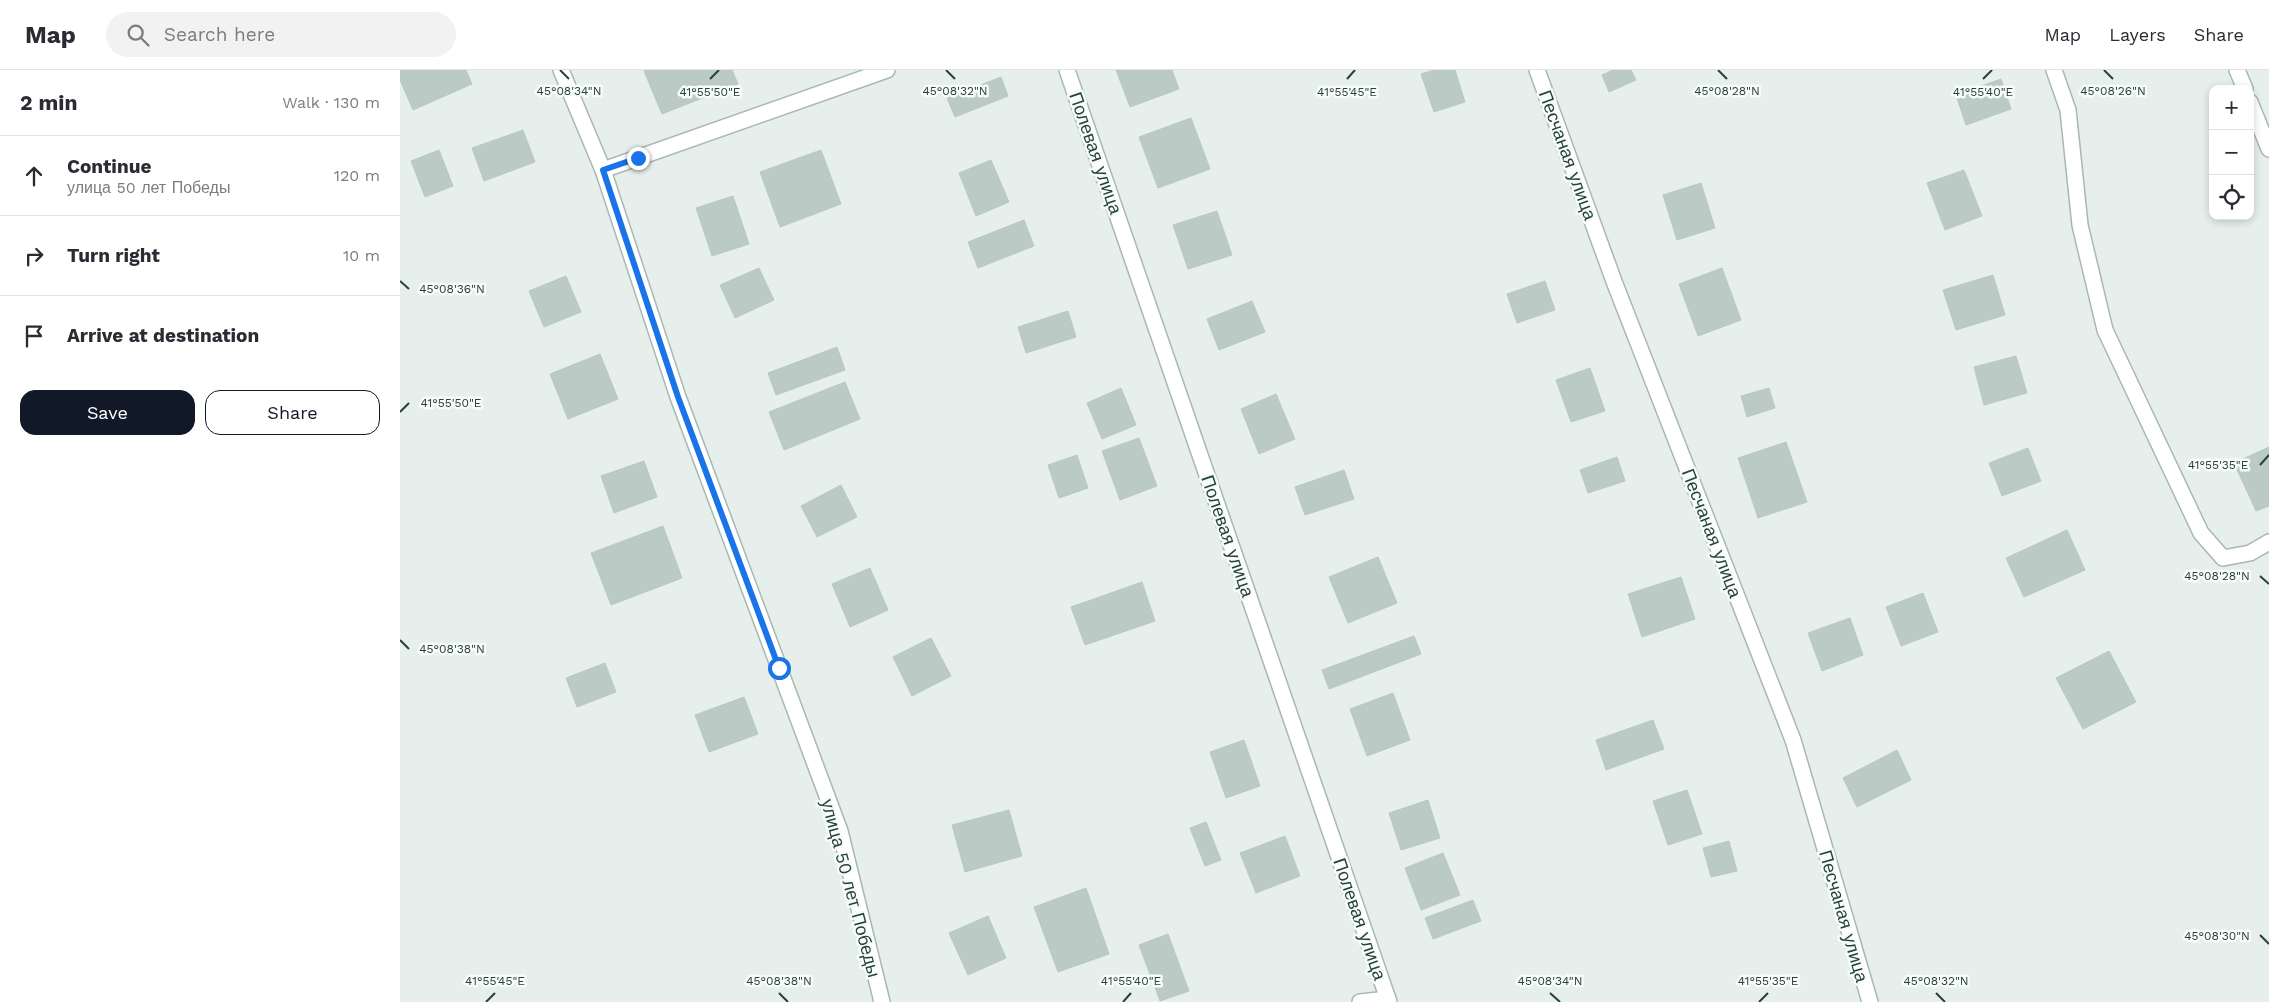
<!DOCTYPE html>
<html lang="en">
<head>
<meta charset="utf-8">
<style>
  body { margin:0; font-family:"Work Sans",sans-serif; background:#f2f2f3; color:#2b2b33 }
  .controls { position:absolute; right:15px; top:15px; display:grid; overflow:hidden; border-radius:10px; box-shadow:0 2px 8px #0003 }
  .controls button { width:45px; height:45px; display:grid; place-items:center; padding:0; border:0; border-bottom:1px solid #e1e1e2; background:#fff; color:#2b2b33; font:25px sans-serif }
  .stop { position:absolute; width:15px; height:15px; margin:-11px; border:4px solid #1a73e8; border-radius:50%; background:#fff }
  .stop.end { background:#1a73e8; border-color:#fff; box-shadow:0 1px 5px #0008 }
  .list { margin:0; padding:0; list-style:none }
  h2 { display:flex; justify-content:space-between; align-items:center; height:65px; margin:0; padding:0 20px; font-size:21px }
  h2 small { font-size:16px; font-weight:400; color:#7c7c81 }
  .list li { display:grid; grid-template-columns:32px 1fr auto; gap:15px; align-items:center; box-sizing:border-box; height:80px; padding:0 20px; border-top:1px solid #e1e1e2 }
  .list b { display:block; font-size:19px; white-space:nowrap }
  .list p { margin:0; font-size:16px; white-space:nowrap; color:#7c7c81 }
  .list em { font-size:16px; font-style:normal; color:#7c7c81 }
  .actions { display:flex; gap:10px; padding:15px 20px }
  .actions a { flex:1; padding:11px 0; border:1px solid #111827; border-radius:15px; text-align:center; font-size:18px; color:#111827 }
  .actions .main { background:#111827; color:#fff }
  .icon { flex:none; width:28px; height:28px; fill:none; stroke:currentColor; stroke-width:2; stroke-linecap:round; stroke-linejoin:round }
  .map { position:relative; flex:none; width:1869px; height:932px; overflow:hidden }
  header { display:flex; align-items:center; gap:30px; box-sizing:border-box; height:70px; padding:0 25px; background:#fff; border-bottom:1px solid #e1e1e2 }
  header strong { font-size:24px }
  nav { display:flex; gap:28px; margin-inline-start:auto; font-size:18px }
  .search { width:350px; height:45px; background:#f2f2f3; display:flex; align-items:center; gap:12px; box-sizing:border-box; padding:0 18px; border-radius:28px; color:#7c7c81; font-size:19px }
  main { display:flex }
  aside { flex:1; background:#fff }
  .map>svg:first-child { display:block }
  .building { fill:#bbcac4; stroke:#b8c9c2 }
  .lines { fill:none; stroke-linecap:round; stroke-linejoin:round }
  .lane-casing { stroke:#a8b8b2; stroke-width:18 }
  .street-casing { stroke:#a8b8b2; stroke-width:18 }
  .lane { stroke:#fff; stroke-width:15 }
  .street { stroke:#fff; stroke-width:15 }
  .route { stroke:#1a73e8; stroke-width:6 }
  .ticks { fill:none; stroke:#24423a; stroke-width:2 }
  .labels { text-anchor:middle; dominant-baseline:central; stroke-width:5; stroke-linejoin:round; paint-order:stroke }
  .street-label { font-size:18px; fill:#24423a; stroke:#f7fbf9 }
  .ticks-label { font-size:12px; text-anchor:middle; fill:#24423a; stroke:#f7fbf9; stroke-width:5; stroke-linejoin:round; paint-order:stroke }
</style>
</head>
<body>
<header>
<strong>Map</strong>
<div class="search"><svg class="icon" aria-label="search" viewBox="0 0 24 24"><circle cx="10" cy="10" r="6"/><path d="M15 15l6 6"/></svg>Search here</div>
<nav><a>Map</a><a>Layers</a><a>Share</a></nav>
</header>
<main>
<aside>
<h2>2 min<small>Walk · 130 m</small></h2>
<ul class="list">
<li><svg class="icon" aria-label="ahead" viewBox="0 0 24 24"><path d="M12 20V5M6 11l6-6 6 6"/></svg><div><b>Continue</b><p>улица 50 лет Победы</p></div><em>120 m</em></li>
<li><svg class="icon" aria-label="right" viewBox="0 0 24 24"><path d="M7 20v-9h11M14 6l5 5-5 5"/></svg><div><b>Turn right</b></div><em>10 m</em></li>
<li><svg class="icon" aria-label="arrive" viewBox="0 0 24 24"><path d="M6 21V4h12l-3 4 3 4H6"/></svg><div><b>Arrive at destination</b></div></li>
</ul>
<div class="actions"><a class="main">Save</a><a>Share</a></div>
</aside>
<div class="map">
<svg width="1869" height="932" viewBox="0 0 1869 932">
  <rect width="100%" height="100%" fill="#e6efeb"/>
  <g class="building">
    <polygon points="0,0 66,0 72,14 13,40 0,10"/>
    <polygon points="247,0 332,0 338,14 262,44 244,1"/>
    <polygon points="716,0 772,0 779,19 730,37"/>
    <polygon points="1034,0 1055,0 1065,32 1034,42 1021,4"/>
    <polygon points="1213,0 1231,0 1236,10 1209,22 1202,5"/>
    <polygon points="601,7 608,26 555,47 547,28"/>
    <polygon points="1601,9 1611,39 1566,55 1556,25"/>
    <polygon points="791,48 810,99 758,118 739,67"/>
    <polygon points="123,60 135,92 84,111 72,78"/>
    <polygon points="39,80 53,116 25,127 11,91"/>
    <polygon points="421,80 441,134 380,157 360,102"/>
    <polygon points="591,90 609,132 576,146 559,103"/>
    <polygon points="1564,100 1582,146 1545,160 1527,113"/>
    <polygon points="1301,113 1315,158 1277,170 1263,125"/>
    <polygon points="333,126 349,174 312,186 296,138"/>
    <polygon points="817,141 832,185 788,199 773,155"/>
    <polygon points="624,150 634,176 578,198 568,172"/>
    <polygon points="359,198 374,230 335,248 320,215"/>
    <polygon points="1322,198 1341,250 1298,266 1279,214"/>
    <polygon points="1593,205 1605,245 1556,260 1543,220"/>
    <polygon points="166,206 181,242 144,257 129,221"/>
    <polygon points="1145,211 1155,240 1117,253 1107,224"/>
    <polygon points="852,231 865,262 819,280 807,249"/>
    <polygon points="668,241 676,267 626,283 618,257"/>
    <polygon points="437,277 445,300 376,325 368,303"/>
    <polygon points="200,284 218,329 168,349 150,304"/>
    <polygon points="1616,286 1627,323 1584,335 1574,297"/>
    <polygon points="1190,298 1205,341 1171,352 1156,310"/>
    <polygon points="445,312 460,349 384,380 369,342"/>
    <polygon points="721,318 736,355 702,369 687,333"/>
    <polygon points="1369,318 1375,338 1347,347 1341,326"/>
    <polygon points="876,324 895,369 859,384 841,339"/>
    <polygon points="739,368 757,416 720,430 702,381"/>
    <polygon points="1386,372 1407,432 1358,448 1338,388"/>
    <polygon points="1869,377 1869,436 1856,441 1834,393"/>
    <polygon points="1628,378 1641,411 1602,426 1589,393"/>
    <polygon points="677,385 688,418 659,428 648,395"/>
    <polygon points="1217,387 1225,411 1188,423 1180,400"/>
    <polygon points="244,391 257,427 214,443 201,406"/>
    <polygon points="944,400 954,429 905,445 895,417"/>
    <polygon points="441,415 457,447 417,467 401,436"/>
    <polygon points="263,456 282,508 211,535 191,483"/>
    <polygon points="1667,460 1685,500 1624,527 1606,488"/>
    <polygon points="978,487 997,533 948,553 929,507"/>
    <polygon points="470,498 488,540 450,557 432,514"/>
    <polygon points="1281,507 1295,549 1242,567 1228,524"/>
    <polygon points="742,512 755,551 685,575 671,537"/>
    <polygon points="1523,523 1538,562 1501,576 1486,537"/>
    <polygon points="1450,548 1463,585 1422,601 1408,563"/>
    <polygon points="1014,566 1021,584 929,619 922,600"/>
    <polygon points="531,568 551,606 512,626 493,587"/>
    <polygon points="1709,581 1736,632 1683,659 1656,608"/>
    <polygon points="205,593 216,622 177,637 166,608"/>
    <polygon points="993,623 1010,670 967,686 950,639"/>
    <polygon points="344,627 358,664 309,682 295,645"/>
    <polygon points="1253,650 1264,679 1206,700 1196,670"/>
    <polygon points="844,670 860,716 826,728 810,682"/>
    <polygon points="1497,680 1511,710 1457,737 1443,708"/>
    <polygon points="1287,720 1302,764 1268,775 1253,731"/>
    <polygon points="1028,730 1040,768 1001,780 989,743"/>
    <polygon points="609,740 622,786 565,802 552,755"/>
    <polygon points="806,752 821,790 805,796 790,758"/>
    <polygon points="885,766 900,806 856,823 840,783"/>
    <polygon points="1329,771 1337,801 1311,807 1303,778"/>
    <polygon points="1043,783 1060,825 1021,840 1005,798"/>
    <polygon points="686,818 709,884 658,902 634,837"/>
    <polygon points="1073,830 1081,851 1033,869 1025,848"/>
    <polygon points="588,846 606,888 568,905 549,863"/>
    <polygon points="768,864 789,921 760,931 739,875"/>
  </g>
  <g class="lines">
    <g class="lane-casing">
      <g id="lane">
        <polyline points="1837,0 1845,19"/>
        <polyline points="1850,32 1869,79"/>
      </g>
    </g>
    <g class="street-casing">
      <g id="street">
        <polyline points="161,0 203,100 278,327 440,761 482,932"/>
        <polyline points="667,0 989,932"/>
        <polyline points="1137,0 1215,214 1393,670 1470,932"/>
        <polyline points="1654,0 1668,40 1680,155 1705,260 1801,463 1823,488 1850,483 1869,472"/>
        <polyline points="203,100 487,0"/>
        <polyline points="960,932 988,929"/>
      </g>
    </g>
    <use href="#lane" class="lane"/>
    <use href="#street" class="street"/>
  </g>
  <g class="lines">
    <polyline class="route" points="238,88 203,100 278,327 379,598"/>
  </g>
  <path class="ticks" d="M160,0L169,9M546,0L555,9M1318,0L1327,9M1704,0L1713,9M310,9L319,0M947,9L955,0M1583,9L1592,0M0,211L9,219M0,342L9,333M1860,395L1869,385M1860,506L1869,514M0,570L9,579M1860,865L1869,874M379,923L388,932M1150,923L1160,932M1536,923L1545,932M86,932L95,923M723,932L731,923M1359,932L1368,923"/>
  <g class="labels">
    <g class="street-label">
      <text transform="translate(696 83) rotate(71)">Полевая улица</text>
      <text transform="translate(1168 85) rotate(70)">Песчаная улица</text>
      <text transform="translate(1312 463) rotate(69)">Песчаная улица</text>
      <text transform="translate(828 466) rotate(71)">Полевая улица</text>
      <text transform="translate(451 818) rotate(75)">улица 50 лет Победы</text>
      <text transform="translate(1444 846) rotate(74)">Песчаная улица</text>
      <text transform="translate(960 849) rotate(71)">Полевая улица</text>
    </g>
  </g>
  <g class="ticks-label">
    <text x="169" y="25">45°08'34"N</text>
    <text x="555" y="25">45°08'32"N</text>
    <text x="1713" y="25">45°08'26"N</text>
    <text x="1327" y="25">45°08'28"N</text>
    <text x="310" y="26">41°55'50"E</text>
    <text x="947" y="26">41°55'45"E</text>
    <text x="1583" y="26">41°55'40"E</text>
    <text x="52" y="223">45°08'36"N</text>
    <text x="51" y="337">41°55'50"E</text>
    <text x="1818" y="399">41°55'35"E</text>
    <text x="1817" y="510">45°08'28"N</text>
    <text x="52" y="583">45°08'38"N</text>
    <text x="1817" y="870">45°08'30"N</text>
    <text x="95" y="915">41°55'45"E</text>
    <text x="731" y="915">41°55'40"E</text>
    <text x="1368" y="915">41°55'35"E</text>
    <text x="379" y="915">45°08'38"N</text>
    <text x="1150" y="915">45°08'34"N</text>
    <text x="1536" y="915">45°08'32"N</text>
  </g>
</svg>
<div class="controls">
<button>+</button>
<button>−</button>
<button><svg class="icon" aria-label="locate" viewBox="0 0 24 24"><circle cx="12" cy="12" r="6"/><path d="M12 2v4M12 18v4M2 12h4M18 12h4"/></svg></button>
</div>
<div class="stop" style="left:379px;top:598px"></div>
<div class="stop end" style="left:238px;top:88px"></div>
</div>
</main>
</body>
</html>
